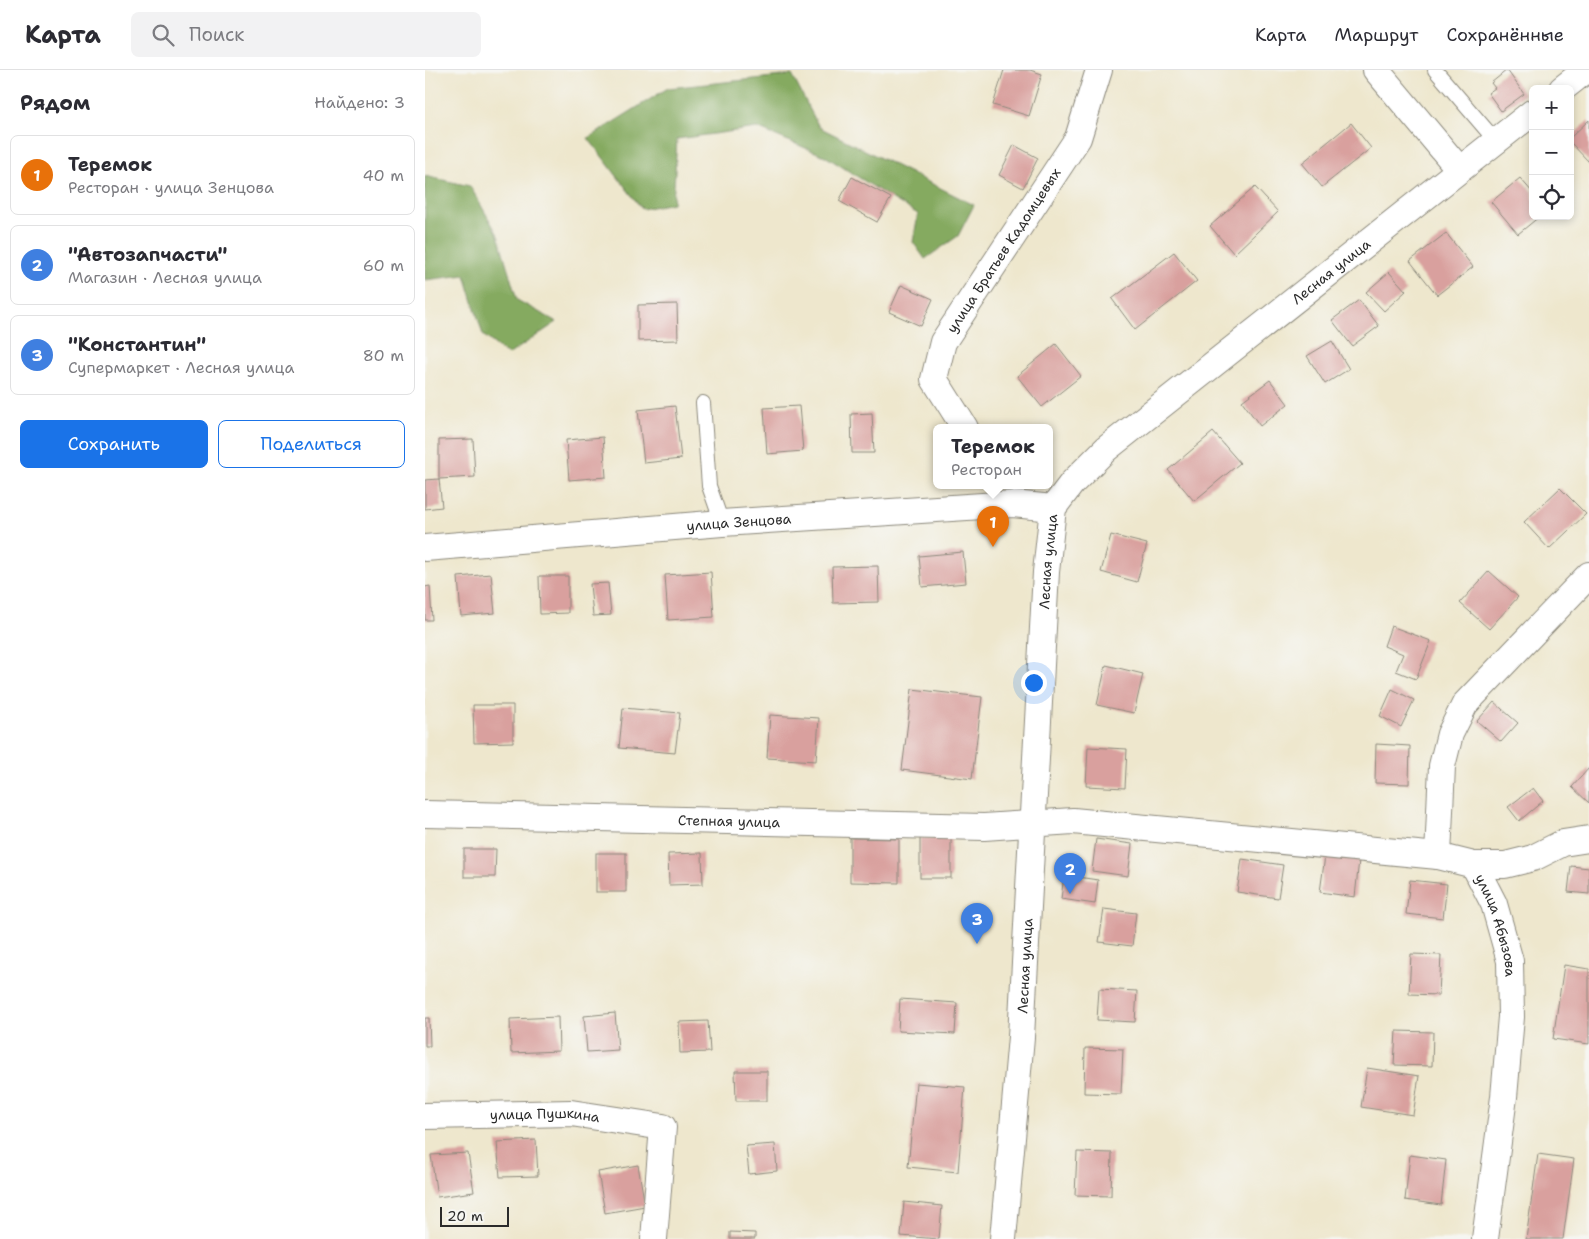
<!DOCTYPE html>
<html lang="ru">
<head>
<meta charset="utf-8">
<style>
  body { margin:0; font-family:"Shantell Sans",sans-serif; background:#f2f2f3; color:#2b2b33 }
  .controls { position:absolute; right:15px; top:15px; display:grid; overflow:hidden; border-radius:8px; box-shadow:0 2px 8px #0003 }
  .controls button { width:45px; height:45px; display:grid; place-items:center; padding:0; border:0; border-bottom:1px solid #e1e1e2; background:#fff; color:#2b2b33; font:25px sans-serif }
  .scale { position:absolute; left:15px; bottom:12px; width:69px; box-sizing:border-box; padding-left:5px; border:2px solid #2b2b2b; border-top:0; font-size:14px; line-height:18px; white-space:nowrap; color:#2b2b2b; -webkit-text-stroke:4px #f6f6f2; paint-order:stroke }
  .you { position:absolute; left:608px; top:612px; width:18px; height:18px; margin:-12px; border:4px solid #fff; border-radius:50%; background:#1a73e8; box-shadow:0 0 0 8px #1a73e833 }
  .badge { display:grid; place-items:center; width:32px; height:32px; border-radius:50%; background:#1a73e8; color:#fff; font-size:16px; font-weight:700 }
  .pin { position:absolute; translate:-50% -41px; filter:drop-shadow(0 1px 2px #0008) }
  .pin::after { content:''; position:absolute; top:26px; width:18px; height:15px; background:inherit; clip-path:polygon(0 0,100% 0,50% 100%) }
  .popup { position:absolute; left:508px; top:354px; width:120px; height:65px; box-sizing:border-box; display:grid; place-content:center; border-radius:8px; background:#fff; filter:drop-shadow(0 1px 4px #0005); font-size:16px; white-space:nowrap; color:#7c7c81 }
  .popup b { font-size:19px; color:#2b2b33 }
  .popup::after { content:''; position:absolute; left:50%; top:100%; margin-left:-10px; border:10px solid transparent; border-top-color:#fff }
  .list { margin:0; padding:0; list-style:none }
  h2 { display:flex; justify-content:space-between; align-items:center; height:65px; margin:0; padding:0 20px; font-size:21px }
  h2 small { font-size:16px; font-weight:400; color:#7c7c81 }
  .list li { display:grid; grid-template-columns:32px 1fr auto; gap:15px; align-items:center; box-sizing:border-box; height:80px; margin:0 10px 10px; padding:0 10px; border:1px solid #e1e1e2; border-radius:8px }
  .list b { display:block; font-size:19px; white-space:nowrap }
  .list p { margin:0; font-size:16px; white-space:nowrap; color:#7c7c81 }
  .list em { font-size:16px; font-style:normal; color:#7c7c81 }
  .actions { display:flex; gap:10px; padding:15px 20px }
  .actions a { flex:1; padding:11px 0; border:1px solid #1a73e8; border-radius:8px; text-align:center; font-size:18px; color:#1a73e8 }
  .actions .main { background:#1a73e8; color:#fff }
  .icon { flex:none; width:28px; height:28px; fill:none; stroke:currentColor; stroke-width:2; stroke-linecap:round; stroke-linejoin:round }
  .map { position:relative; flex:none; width:1164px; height:1169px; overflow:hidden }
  header { display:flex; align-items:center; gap:30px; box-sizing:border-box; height:70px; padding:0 25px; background:#fff; border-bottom:1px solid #e1e1e2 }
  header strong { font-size:24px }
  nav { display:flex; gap:28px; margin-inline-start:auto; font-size:18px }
  .search { width:350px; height:45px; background:#f2f2f3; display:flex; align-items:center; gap:12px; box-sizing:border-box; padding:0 18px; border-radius:8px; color:#7c7c81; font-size:19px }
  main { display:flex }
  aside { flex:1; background:#fff }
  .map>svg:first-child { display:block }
  .forest { fill:#85aa60; stroke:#586a46 }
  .building { fill:#d9a09e }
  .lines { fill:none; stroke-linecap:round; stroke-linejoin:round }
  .lane-casing { stroke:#8c897c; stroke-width:16 }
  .street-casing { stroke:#8c897c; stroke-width:28 }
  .lane { stroke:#fff; stroke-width:14 }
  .street { stroke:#fff; stroke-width:26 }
  .labels { text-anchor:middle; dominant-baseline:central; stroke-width:4; stroke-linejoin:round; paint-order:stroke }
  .street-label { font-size:14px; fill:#2b2b2b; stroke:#f6f6f2 }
</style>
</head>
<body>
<header>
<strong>Карта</strong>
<div class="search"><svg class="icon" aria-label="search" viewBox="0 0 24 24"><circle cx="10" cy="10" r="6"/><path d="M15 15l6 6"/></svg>Поиск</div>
<nav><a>Карта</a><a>Маршрут</a><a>Сохранённые</a></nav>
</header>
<main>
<aside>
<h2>Рядом<small>Найдено: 3</small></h2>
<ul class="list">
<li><span class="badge" style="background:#e8710a">1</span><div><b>Теремок</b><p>Ресторан · улица Зенцова</p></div><em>40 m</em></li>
<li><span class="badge" style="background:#3f7fe0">2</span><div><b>&quot;Автозапчасти&quot;</b><p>Магазин · Лесная улица</p></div><em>60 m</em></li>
<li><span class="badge" style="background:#3f7fe0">3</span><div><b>&quot;Константин&quot;</b><p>Супермаркет · Лесная улица</p></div><em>80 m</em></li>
</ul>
<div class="actions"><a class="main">Сохранить</a><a>Поделиться</a></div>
</aside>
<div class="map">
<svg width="1164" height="1169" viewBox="0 0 1164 1169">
  <rect width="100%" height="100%" fill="#f6f6f2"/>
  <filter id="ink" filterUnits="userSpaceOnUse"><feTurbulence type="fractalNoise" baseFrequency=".02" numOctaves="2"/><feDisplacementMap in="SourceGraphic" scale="10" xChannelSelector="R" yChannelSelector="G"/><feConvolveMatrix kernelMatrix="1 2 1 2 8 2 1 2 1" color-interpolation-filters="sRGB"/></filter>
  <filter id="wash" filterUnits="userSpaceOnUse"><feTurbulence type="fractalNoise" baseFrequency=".0096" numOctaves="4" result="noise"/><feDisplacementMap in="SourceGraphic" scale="20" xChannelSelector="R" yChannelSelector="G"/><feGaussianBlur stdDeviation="1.12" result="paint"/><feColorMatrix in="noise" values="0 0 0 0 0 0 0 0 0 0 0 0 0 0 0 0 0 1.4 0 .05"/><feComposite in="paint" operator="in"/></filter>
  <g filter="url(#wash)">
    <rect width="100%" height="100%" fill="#eee7cd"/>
    <g class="forest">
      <polygon points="367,5 394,57 549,135 533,166 500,189 488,172 493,144 466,128 400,86 332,58 252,69 248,133 217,139 163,68 243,18"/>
      <polygon points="0,106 45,116 73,165 92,230 132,252 83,285 58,265 40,205 0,210"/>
    </g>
    <g id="blocks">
      <g class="building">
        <polygon points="579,0 605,0 617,4 604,46 568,35"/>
        <polygon points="1082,0 1099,24 1076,41 1063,23 1070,18 1066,13"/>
        <polygon points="1164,50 1164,92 1145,72 1145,68"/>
        <polygon points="926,53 946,78 897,117 877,93"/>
        <polygon points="589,75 613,88 598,118 574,105"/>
        <polygon points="427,107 466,128 452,152 414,131"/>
        <polygon points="1095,108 1108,123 1108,146 1115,146 1093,164 1066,132"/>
        <polygon points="830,117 853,142 809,184 785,156"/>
        <polygon points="1021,163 1048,197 1012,225 985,191"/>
        <polygon points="749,182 772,211 710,260 687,229"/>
        <polygon points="964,202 981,221 959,241 941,222"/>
        <polygon points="476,215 508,229 496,256 464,242"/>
        <polygon points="934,230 954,256 927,276 907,250"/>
        <polygon points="252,234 253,270 213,271 213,235"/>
        <polygon points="907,271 924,299 900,314 882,286"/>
        <polygon points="631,274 656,306 617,337 592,306"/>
        <polygon points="845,310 863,334 835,356 817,331"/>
        <polygon points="250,336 256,389 219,393 213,340"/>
        <polygon points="374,336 378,381 342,384 339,338"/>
        <polygon points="447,343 449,383 427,383 426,344"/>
        <polygon points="788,362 815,393 769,431 743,400"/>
        <polygon points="178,367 181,407 144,410 141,370"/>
        <polygon points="48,369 50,407 14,409 17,437 0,439 0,410 14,409 14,370"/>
        <polygon points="1135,418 1161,444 1124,479 1099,452"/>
        <polygon points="686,465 722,474 712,512 676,502"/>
        <polygon points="538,482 541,513 497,517 494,486"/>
        <polygon points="453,496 454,532 408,533 407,497"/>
        <polygon points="1064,501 1093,527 1064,559 1035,533"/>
        <polygon points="286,502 289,547 243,550 240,505"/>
        <polygon points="66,504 70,543 36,546 33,507"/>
        <polygon points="114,506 143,506 143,543 115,544"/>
        <polygon points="183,513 186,545 168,546 165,514"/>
        <polygon points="5,516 7,550 0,550 0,517"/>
        <polygon points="966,556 1006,571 991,609 971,601 978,584 959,576"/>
        <polygon points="681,595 718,604 709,643 672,635"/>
        <polygon points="487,619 557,627 547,709 477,700"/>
        <polygon points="967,619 989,630 976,657 955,646"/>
        <polygon points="1069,632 1093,653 1076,672 1052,651"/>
        <polygon points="48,635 88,635 88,672 49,673"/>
        <polygon points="198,638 255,643 250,683 194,678"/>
        <polygon points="345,645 394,648 391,691 342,688"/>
        <polygon points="951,674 985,676 984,714 950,713"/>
        <polygon points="663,677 702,679 700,718 661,716"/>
        <polygon points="1164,698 1164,733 1147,717"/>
        <polygon points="1108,718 1118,731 1094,751 1083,737"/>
        <polygon points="425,768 474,769 474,813 425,812"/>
        <rect x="495" y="768" width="31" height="40"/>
        <polygon points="671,769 707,774 703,806 667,801"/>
        <polygon points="39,779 71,779 70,807 39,807"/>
        <rect x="171" y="783" width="30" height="39"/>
        <polygon points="277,783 278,814 244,815 243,784"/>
        <polygon points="900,786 934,790 930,827 895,822"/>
        <polygon points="817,789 858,795 853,828 812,822"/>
        <polygon points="1146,796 1164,798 1164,824 1143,822"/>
        <polygon points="639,805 673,810 670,834 636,829"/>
        <polygon points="985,810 1022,814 1018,848 981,844"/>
        <polygon points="679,839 711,843 707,876 674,872"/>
        <polygon points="986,884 1016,885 1014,925 984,924"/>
        <polygon points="1139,895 1164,899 1164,974 1128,969"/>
        <polygon points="674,919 712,921 710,952 672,950"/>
        <polygon points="475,929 532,933 530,964 473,961"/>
        <polygon points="190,943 193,980 162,982 159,946"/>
        <polygon points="133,947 134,981 86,983 85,949"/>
        <polygon points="0,948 4,948 5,976 0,976"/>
        <polygon points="283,951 285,982 255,983 254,952"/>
        <polygon points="971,961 1008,962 1007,996 969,995"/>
        <polygon points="660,978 698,979 696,1024 659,1023"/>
        <polygon points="942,998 994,1006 988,1045 936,1037"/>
        <polygon points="310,1001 342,1001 342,1031 311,1031"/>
        <polygon points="491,1013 540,1017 533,1102 483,1097"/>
        <polygon points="111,1070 113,1106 75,1107 72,1072"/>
        <polygon points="350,1074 352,1101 324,1104 321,1076"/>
        <polygon points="652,1082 687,1083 686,1126 650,1125"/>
        <polygon points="43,1083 49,1122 12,1127 6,1085"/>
        <polygon points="1113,1084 1149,1089 1138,1169 1101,1169"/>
        <polygon points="985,1085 1021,1090 1016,1135 980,1130"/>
        <polygon points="213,1095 220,1136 180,1143 173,1102"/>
        <polygon points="479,1132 517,1136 514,1169 476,1166"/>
        <polygon points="305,1162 330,1163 330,1169 305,1169"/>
      </g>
    </g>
  </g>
  <g filter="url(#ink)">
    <use href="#blocks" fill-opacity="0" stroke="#8c897c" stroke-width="1"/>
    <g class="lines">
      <g class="lane-casing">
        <g id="lane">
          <polyline points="1010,0 1070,70"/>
          <polyline points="278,333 284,416 297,453"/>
        </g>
      </g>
      <g class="street-casing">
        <g id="street">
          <polyline points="951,0 1034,99"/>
          <polyline points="1137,19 1161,0"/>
          <path id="s1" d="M540,358L509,309L518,272L653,68L674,0"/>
          <path id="s2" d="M0,478L297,453L588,434L628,438"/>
          <path id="s3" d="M0,744L559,757L648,751L1013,786L1049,795H1080L1108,788L1138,773L1164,769"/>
          <polyline points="1013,786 1017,696 1025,664 1040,634 1164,505"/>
          <path id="s4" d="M1049,795L1069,834L1085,891L1086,947L1079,1027L1060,1169"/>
          <path id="s5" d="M0,1046L146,1043L238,1057L229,1169"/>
          <path id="s6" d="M578,1169L596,967L621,502L628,438L647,413L681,379L1108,42"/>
        </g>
      </g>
      <use href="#lane" class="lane"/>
      <use href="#street" class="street"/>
    </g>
  </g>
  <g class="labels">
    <g class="street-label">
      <text stroke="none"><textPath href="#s1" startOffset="206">улица Братьев Кадомцевых</textPath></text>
      <text stroke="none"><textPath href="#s6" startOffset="1099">Лесная улица</textPath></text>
      <text stroke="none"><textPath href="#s2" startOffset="315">улица Зенцова</textPath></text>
      <text stroke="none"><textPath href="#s6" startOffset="679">Лесная улица</textPath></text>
      <text stroke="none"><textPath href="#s3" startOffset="304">Степная улица</textPath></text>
      <text stroke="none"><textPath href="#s4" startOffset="65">улица Абызова</textPath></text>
      <text stroke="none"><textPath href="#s6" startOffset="274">Лесная улица</textPath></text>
      <text stroke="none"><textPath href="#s5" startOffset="120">улица Пушкина</textPath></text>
    </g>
  </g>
</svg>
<div class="controls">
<button>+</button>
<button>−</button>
<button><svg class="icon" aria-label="locate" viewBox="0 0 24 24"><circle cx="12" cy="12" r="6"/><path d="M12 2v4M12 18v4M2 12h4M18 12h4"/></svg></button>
</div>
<div class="scale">20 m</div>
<div class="you"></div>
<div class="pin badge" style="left:568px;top:477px;background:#e8710a">1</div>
<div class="popup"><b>Теремок</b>Ресторан</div>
<div class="pin badge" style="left:645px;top:824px;background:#3f7fe0">2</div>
<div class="pin badge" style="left:552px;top:874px;background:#3f7fe0">3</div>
</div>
</main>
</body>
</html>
